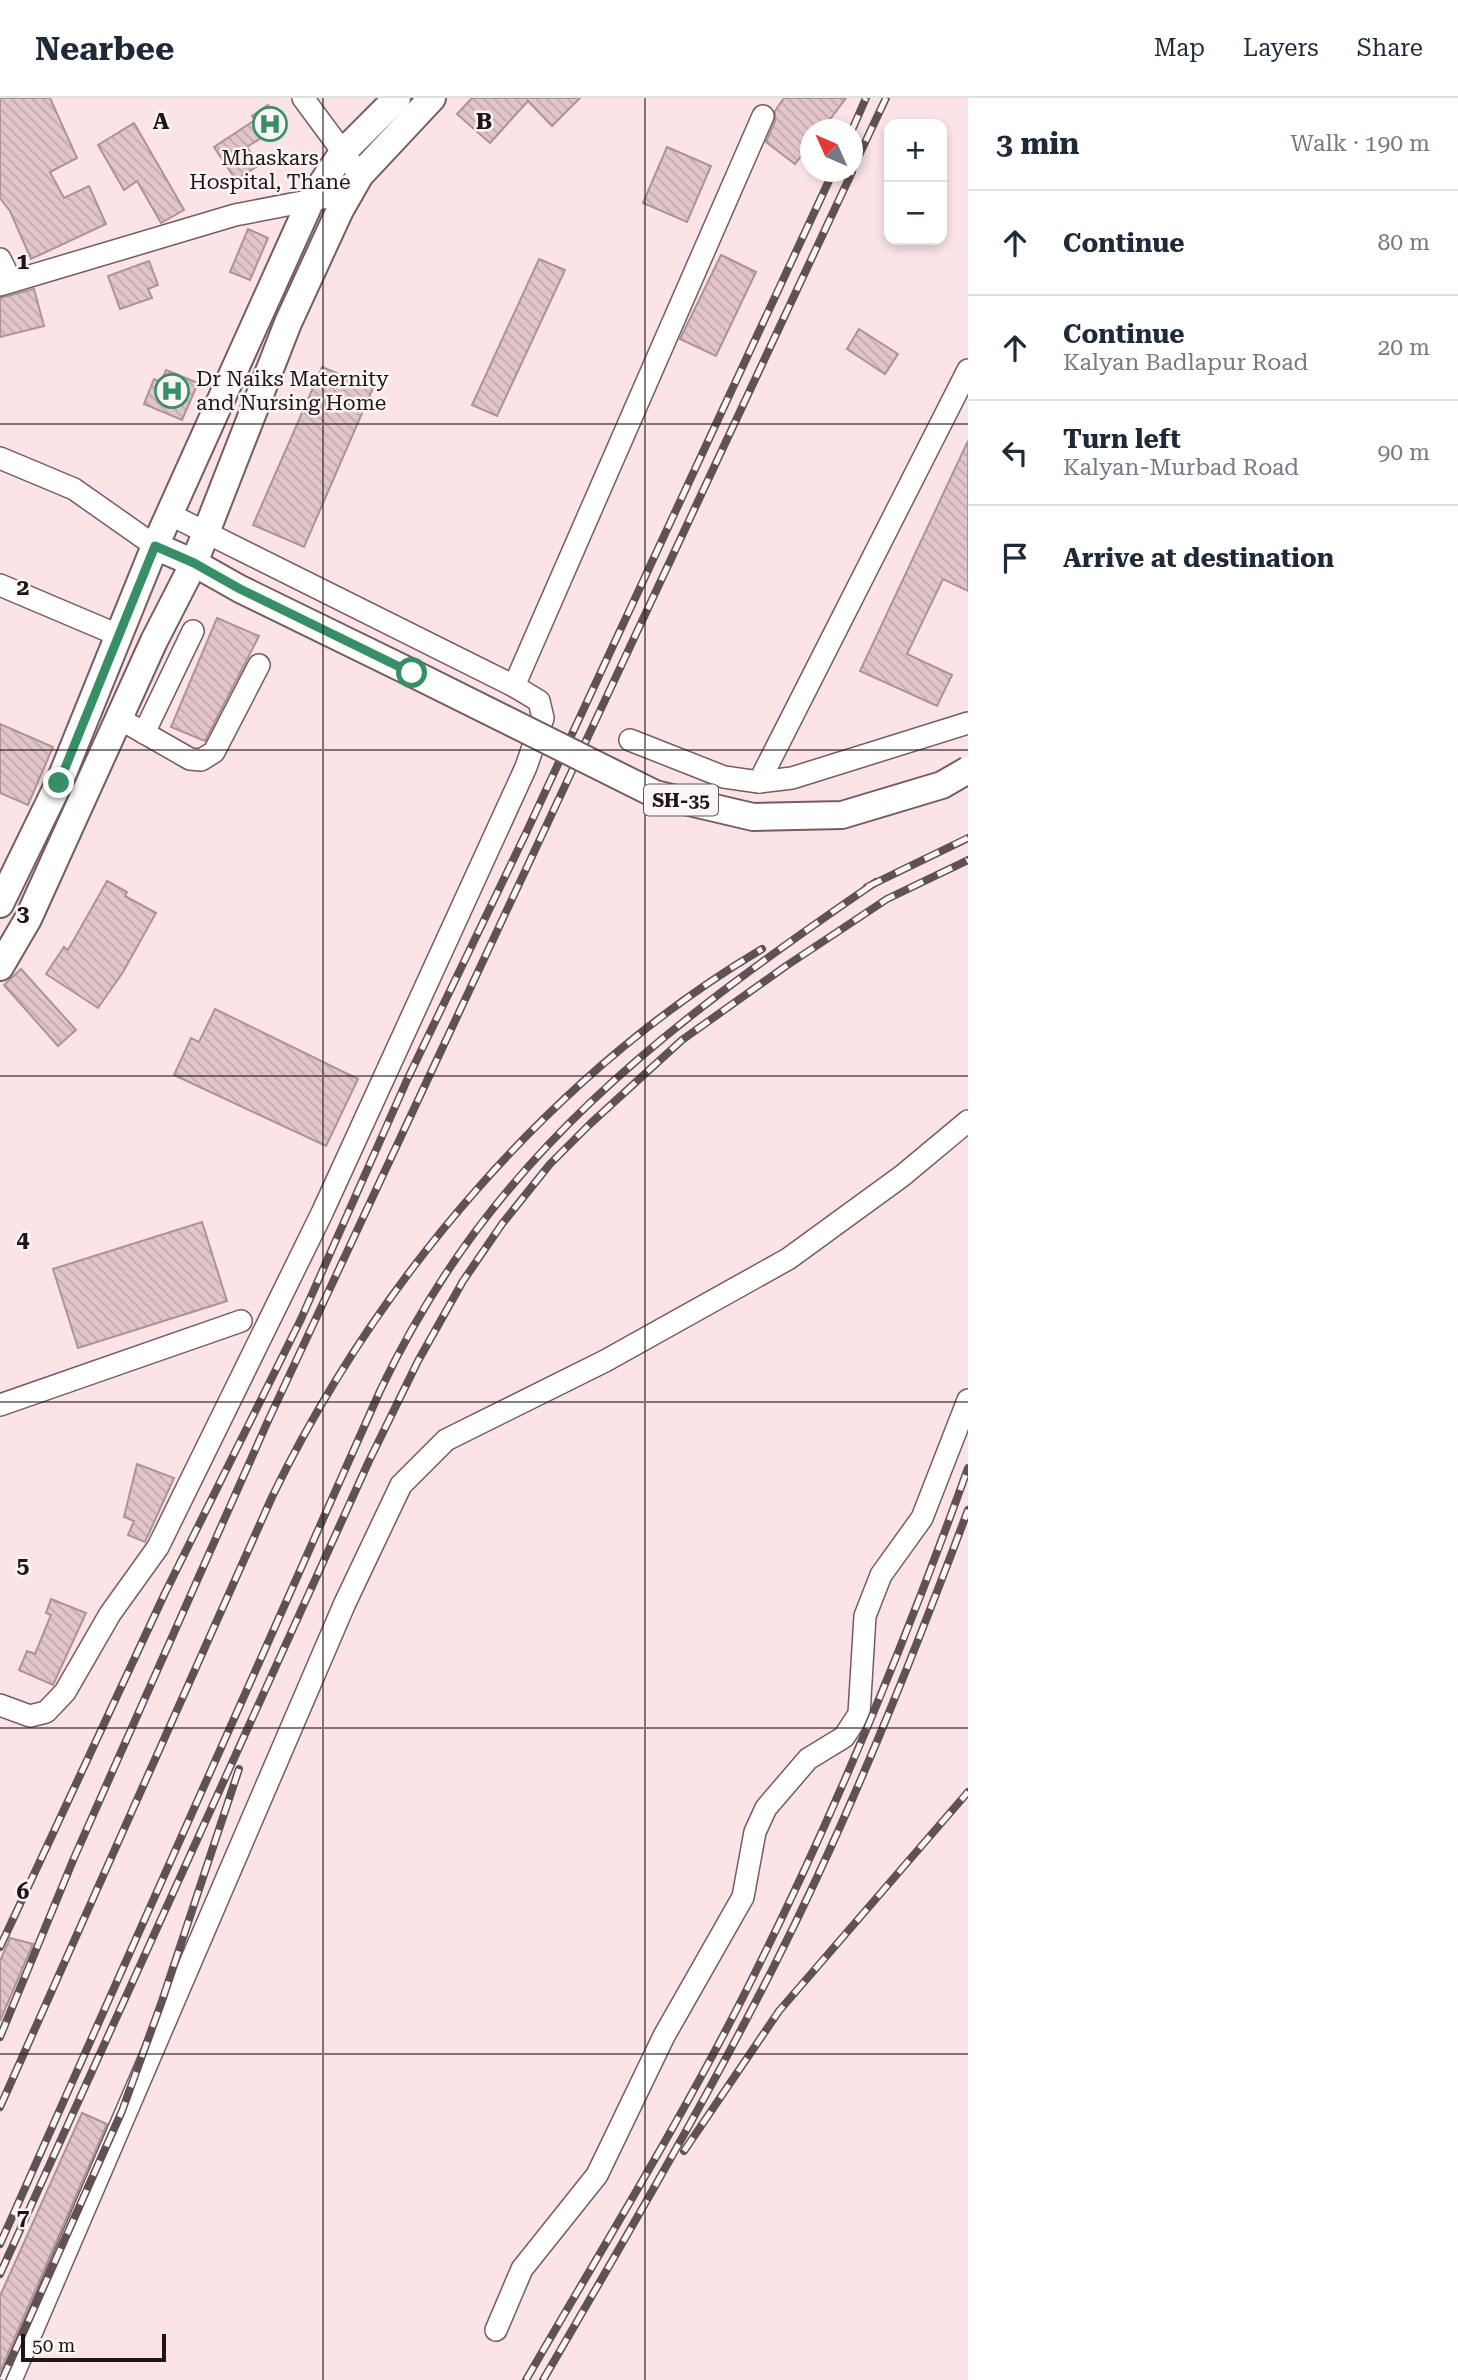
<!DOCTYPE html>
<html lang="en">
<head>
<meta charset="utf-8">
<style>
  body { margin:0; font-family:"Roboto Serif",serif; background:#f2f2f3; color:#1f2937 }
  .controls { position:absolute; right:21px; top:21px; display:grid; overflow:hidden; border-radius:14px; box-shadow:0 4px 10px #0003 }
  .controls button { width:63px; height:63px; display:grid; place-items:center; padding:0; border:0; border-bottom:2px solid #e0e1e3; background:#fff; color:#1f2937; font:35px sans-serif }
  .compass { position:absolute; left:800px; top:21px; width:63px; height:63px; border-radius:50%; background:#fff; box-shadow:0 4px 10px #0003; rotate:315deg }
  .scale { position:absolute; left:21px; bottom:18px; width:145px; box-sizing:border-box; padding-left:7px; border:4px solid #1f1517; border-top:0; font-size:19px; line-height:24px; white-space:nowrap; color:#1f1517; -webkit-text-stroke:5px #fcf5f6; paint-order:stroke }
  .stop { position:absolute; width:21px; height:21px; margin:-16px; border:5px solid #368f65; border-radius:50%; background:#fff }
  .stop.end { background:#368f65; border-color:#fff; box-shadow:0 2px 7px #0008 }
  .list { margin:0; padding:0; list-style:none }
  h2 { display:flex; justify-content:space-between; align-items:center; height:91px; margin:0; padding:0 28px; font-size:30px }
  h2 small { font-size:23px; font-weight:400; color:#747a83 }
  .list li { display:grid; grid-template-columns:46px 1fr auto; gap:21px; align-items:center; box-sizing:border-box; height:105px; padding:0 28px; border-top:2px solid #e0e1e3 }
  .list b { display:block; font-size:26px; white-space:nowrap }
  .list p { margin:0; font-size:23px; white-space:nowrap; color:#747a83 }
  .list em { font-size:23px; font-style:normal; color:#747a83 }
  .icon { flex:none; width:38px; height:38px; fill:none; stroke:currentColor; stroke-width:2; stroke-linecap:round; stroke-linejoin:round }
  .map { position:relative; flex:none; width:968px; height:2282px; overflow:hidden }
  header { display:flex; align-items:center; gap:42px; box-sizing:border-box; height:98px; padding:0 35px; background:#fff; border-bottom:2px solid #e0e1e3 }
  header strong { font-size:33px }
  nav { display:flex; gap:38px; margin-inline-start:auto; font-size:24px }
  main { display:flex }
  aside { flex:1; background:#fff }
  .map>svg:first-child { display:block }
  .building { fill:url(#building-back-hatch); stroke:#ae9396; stroke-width:2 }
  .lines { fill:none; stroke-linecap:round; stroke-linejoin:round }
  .minor-casing { stroke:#755c5f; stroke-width:24 }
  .major-casing { stroke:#755c5f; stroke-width:30 }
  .minor { stroke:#fff; stroke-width:21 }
  .major { stroke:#fff; stroke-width:26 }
  .rail-casing { stroke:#5f5154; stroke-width:8 }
  .rail { stroke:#fcf5f6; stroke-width:5; stroke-dasharray:16; stroke-linecap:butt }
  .major-bridge-casing { stroke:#755c5f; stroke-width:30; stroke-linecap:butt }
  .major-bridge { stroke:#fff; stroke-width:26 }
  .route { stroke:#368f65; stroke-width:9 }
  .grid { fill:none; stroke:#1f1517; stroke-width:2; stroke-opacity:0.55 }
  .labels { text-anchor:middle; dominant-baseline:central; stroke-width:5; stroke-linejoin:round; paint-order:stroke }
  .shield { fill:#fcf5f6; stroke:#61585a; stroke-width:2 }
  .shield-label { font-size:19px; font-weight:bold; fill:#1f1517 }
  .poi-label { font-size:21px; fill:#1f1517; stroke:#fcf5f6 }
  .grid-label { font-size:23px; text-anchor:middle; font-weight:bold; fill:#1f1517; stroke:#fcf5f6; stroke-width:5; stroke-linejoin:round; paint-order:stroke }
</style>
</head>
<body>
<header>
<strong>Nearbee</strong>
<nav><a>Map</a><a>Layers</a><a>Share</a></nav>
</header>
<main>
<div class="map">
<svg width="968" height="2282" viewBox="0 0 968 2282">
  <defs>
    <pattern id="building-back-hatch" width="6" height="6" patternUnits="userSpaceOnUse" patternTransform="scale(1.75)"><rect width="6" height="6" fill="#e2c5c8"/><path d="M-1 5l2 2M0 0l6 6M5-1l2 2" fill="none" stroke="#c1a8ab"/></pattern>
  </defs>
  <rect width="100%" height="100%" fill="#fbe3e6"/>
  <g class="building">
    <polygon points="0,0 50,0 77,60 50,74 64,100 89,88 106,126 31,161 10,113 0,100"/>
    <polygon points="472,0 580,0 552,28 528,3 490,45 457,16"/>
    <polygon points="784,0 846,0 822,32 810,32 810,46 795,66 766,44 775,23 775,13"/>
    <polygon points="268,7 281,27 247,49 259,67 236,82 214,49 255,22 252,18"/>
    <polygon points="134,25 184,112 161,125 137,83 124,92 98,47"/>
    <polygon points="667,49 711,68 687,124 643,105"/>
    <polygon points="248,131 268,140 250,182 230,174"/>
    <polygon points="721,157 756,174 716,258 680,241"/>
    <polygon points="539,161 565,172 497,318 472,307"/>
    <polygon points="149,163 158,187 148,191 152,200 120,211 108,178"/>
    <polygon points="34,191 44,228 0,239 0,200"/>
    <polygon points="859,231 898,256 885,276 847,251"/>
    <polygon points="322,269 373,290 304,449 253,427"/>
    <polygon points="166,272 198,285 182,322 144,306 154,281 161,284"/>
    <polygon points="968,343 968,493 943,481 907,556 952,577 937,608 860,573"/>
    <polygon points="217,520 259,538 205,643 171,629"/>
    <polygon points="0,626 53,649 28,707 0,695"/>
    <polygon points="107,783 127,794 125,798 156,815 123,874 98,910 46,876 64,849 68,852"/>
    <polygon points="21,871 76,932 58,948 4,887"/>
    <polygon points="215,911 358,981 326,1048 174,977 191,940 199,944"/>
    <polygon points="202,1124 227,1203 78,1250 53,1171"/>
    <polygon points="137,1366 174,1380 145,1444 128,1437 134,1423 124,1419"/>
    <polygon points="51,1501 86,1515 53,1587 19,1572 27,1553 35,1556 51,1517 46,1515"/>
    <polygon points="10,1840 33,1846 0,1923 0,1863"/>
    <polygon points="82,2015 107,2026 0,2274 0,2198"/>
  </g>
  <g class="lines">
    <g class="minor-casing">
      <g id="minor">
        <polyline points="303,0 360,77"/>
        <polyline points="0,161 11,183"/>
        <polyline points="0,187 235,117 349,95"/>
        <polyline points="0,360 74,391 155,448"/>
        <polyline points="0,487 118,537"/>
        <polyline points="514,588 763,18"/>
        <polyline points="120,621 190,661 201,662 214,654 259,567"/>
        <polyline points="144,635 193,533"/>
        <polyline points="630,642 724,679 759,684 792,680 968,625"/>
        <polyline points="759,684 968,272"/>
        <polyline points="0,1307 241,1223"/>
        <polyline points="0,1607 30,1618 46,1614 65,1594 110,1516 158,1449 322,1115 526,669 543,620 539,603 514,588 171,417"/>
        <polyline points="496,2232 522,2171 597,2077 664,1938 743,1799 755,1734 766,1710 808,1661 844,1639 859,1616 865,1518 881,1477 922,1420 968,1302"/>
        <polyline points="11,2282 345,1505 401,1387 446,1342 605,1263 788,1161 902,1078 968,1023"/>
      </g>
    </g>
    <g class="major-casing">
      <g id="major">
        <polyline points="155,448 194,465 240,491 412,575"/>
        <polyline points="0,806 59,685 155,448 311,102 343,54 397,0"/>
        <polyline points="0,869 28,821 154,543 194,465 288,225 340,112 360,77 432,0"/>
      </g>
    </g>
    <use href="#minor" class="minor"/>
    <use href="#major" class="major"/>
    <g class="rail-casing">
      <g id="rail">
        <polyline points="852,32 866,0"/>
        <polyline points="852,72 886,0"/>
        <polyline points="867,789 968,740"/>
        <polyline points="0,1849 165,1495 301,1221 407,982 527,733 833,74"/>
        <polyline points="0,1939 74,1760 267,1325 852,74"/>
        <path d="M0,2009L272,1399C377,1182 553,975 762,851"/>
        <polyline points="684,2053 779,1913 968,1694"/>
        <path d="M0,2146L380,1293C492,1056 666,928 876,784"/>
        <polyline points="0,2176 369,1363 418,1263 463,1183 502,1126 550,1066 590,1026 682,942 786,868 887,801 968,762"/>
        <polyline points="2,2282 122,2013 162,1903 239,1671"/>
        <path d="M526,2282C603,2148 686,2015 754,1877C836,1712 906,1543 968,1370"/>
        <path d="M543,2282C622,2146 702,2010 773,1870C848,1722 910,1567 968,1412"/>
      </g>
    </g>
    <use href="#rail" class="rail"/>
    <g class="major-bridge-casing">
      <polyline id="major-bridge" points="412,575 655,696 753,719 842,717 942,687 968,672"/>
    </g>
    <use href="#major-bridge" class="major-bridge"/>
  </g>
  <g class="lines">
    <polyline class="route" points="59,685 155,448 194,465 240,491 412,575"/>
  </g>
  <path class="grid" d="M323,0V2282M645,0V2282M0,326H968M0,652H968M0,978H968M0,1304H968M0,1630H968M0,1956H968"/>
  <defs>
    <g id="hospital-ring" transform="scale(1.75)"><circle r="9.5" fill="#fcf5f6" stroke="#368f65" stroke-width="1.5"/><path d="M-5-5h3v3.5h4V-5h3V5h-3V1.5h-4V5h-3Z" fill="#368f65"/></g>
  </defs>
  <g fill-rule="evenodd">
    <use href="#hospital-ring" x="270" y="26"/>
    <use href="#hospital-ring" x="172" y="293"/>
  </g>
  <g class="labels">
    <rect class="shield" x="644" y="686.5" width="74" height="31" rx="5"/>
    <g class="shield-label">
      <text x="681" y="702">SH-35</text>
    </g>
    <g class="poi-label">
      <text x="270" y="60">Mhaskars<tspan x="270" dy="24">Hospital, Thane</tspan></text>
      <text x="196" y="281" text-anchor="start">Dr Naiks Maternity<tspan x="196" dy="24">and Nursing Home</tspan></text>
    </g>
  </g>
  <g class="grid-label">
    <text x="161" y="31">A</text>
    <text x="484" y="31">B</text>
    <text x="23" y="171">1</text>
    <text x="23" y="497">2</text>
    <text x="23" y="823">3</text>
    <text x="23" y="1149">4</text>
    <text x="23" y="1475">5</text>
    <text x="23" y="1801">6</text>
    <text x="23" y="2127">7</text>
  </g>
</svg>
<div class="controls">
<button>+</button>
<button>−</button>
</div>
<svg class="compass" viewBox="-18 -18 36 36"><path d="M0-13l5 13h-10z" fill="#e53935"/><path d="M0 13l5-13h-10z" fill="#747a83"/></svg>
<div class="scale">50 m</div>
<div class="stop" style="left:412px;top:575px"></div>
<div class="stop end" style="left:59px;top:685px"></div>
</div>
<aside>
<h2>3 min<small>Walk · 190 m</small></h2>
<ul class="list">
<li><svg class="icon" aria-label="ahead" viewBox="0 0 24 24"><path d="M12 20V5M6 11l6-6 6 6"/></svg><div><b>Continue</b></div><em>80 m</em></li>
<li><svg class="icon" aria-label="ahead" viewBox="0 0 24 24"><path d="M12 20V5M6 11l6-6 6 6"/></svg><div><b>Continue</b><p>Kalyan Badlapur Road</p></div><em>20 m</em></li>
<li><svg class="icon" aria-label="left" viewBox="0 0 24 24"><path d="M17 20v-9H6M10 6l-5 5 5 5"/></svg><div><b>Turn left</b><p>Kalyan-Murbad Road</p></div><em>90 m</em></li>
<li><svg class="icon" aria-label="arrive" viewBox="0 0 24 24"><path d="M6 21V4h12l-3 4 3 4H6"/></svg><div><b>Arrive at destination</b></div></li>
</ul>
</aside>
</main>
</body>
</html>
